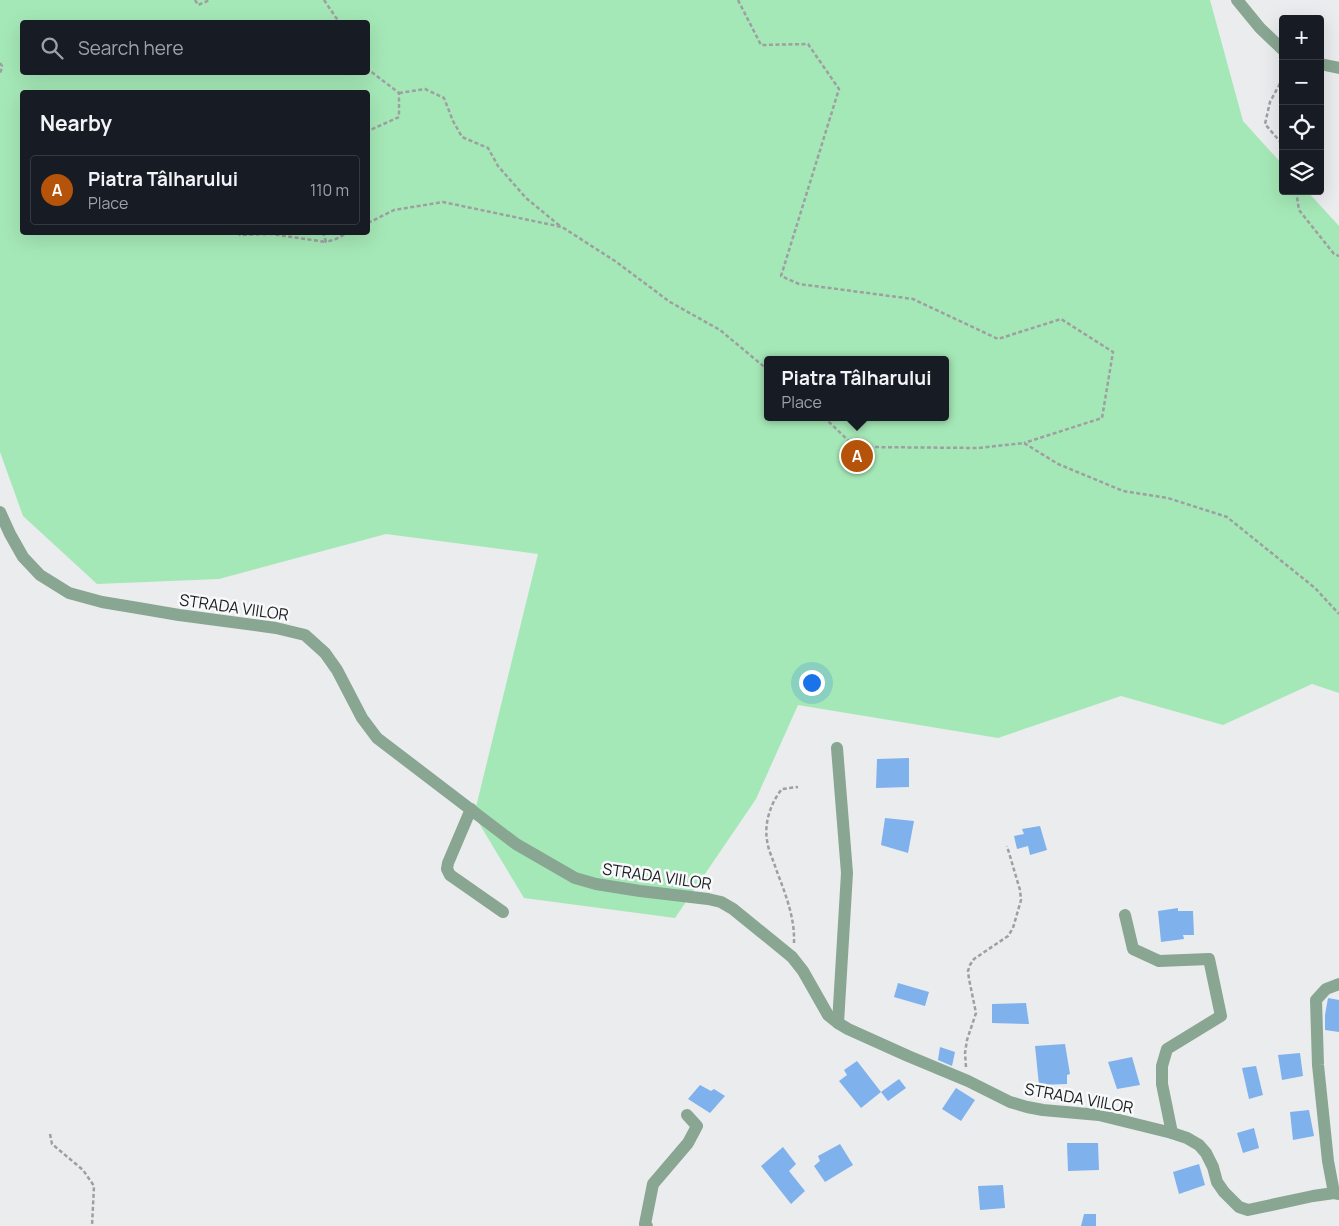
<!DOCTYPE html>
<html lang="en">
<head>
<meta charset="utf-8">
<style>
  body { margin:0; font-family:Manrope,sans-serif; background:#20242c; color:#f1f3f6 }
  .controls { position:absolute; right:15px; top:15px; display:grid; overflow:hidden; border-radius:5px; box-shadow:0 5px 20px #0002 }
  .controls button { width:45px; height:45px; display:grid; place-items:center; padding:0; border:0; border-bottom:1px solid #363941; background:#171b24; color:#f1f3f6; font:25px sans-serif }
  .you { position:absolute; left:811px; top:682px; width:18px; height:18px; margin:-12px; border:4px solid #fff; border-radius:50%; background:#1a73e8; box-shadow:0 0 0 8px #1a73e833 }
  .badge { display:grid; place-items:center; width:32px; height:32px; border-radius:50%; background:#b45309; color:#fff; font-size:16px; font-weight:700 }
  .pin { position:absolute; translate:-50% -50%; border:2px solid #fff; box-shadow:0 1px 5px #0006 }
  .popup { position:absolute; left:764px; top:356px; width:185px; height:65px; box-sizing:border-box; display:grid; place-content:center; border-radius:5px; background:#171b24; filter:drop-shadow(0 1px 4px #0005); font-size:16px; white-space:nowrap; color:#9ea1a6 }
  .popup b { font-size:19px; color:#f1f3f6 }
  .popup::after { content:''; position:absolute; left:50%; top:100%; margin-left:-10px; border:10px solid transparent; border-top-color:#171b24 }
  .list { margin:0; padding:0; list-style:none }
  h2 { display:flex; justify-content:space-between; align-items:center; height:65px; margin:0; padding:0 20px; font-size:21px }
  h2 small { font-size:16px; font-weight:400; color:#9ea1a6 }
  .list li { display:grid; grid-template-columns:32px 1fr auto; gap:15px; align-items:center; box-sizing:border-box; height:70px; margin:0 10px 10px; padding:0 10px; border:1px solid #363941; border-radius:5px }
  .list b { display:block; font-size:19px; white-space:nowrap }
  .list p { margin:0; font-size:16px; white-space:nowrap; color:#9ea1a6 }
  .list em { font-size:16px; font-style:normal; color:#9ea1a6 }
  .icon { flex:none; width:28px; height:28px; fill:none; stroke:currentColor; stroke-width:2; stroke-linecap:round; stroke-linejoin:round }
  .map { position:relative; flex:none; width:1339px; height:1226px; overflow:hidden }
  .search { position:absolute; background:#171b24; box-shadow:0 5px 20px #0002; left:20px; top:20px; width:350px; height:55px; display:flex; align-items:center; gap:12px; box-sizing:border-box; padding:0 18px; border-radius:5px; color:#9ea1a6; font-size:19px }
  .panel { position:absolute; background:#171b24; box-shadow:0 5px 20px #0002; left:20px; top:90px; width:350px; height:145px; border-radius:5px }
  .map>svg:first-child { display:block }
  .green { fill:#a5e8b7; fill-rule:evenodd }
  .building { fill:#7fb1ed }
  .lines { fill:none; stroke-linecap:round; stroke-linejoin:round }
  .path { stroke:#9e9fa1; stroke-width:2.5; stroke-dasharray:4 2.5; stroke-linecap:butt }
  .street { stroke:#88a691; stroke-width:12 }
  .labels { text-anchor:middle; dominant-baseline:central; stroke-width:5; stroke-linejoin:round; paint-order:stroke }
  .street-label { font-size:16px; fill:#1b1c1d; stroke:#f8f9fb }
</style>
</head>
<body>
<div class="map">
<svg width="1339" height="1226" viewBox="0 0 1339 1226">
  <rect width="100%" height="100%" fill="#ebecee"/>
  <path class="green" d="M0,0H1210L1243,121L1283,165V191H1307L1339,226V693L1312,684L1223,725L1121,696L998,738L798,705L756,799L675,918L524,898L474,815L538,554L386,534L219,579L97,584L23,516L0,452ZM22,22H368V72H22ZM22,92H368V232H22ZM768,360H946V417H768Z"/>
  <g class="building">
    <polygon points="909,758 909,787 876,788 877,759"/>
    <polygon points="885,818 914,821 908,853 881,845"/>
    <polygon points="1040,826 1047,850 1030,855 1028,846 1017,849 1014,836 1024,834 1022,829"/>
    <polygon points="1178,908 1178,911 1193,911 1194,935 1183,935 1184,939 1161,942 1158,911"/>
    <polygon points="898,983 929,992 925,1006 894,997"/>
    <polygon points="1328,998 1339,1000 1339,1032 1325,1030 1325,1015"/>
    <polygon points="1026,1003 1029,1024 992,1023 992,1004"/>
    <polygon points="1065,1044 1070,1074 1067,1075 1067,1084 1039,1085 1035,1046"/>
    <polygon points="940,1047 955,1052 952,1066 938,1060"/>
    <polygon points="1300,1053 1303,1076 1282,1080 1278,1055"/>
    <polygon points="1132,1057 1140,1085 1117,1089 1108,1062"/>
    <polygon points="857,1061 881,1092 861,1108 839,1081 847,1075 844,1070"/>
    <polygon points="1256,1066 1263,1095 1249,1099 1242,1068"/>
    <polygon points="899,1079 906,1088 888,1101 881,1092"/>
    <polygon points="700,1085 711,1091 714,1089 725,1096 710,1113 688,1099"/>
    <polygon points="956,1088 975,1100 961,1121 942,1109"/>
    <polygon points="1309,1110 1314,1136 1293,1140 1290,1112"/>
    <polygon points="1254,1128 1259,1148 1243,1153 1237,1133"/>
    <polygon points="1067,1143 1098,1143 1099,1170 1068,1171"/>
    <polygon points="840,1144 853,1165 825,1182 814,1166 820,1161 818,1156"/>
    <polygon points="783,1147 796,1164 789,1171 805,1191 791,1204 761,1166"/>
    <polygon points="1199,1164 1205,1185 1179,1194 1173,1172"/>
    <polygon points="1003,1185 1005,1208 980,1210 978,1186"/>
    <polygon points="1084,1214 1096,1214 1096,1226 1081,1226"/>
  </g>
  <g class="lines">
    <g class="path">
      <polyline points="195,0 198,5 210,0"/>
      <polyline points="324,0 339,22"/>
      <polyline points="738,0 761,45 808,44 839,89 781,276 799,284 913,299 998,339 1061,319 1113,352 1102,418 1024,443"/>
      <polyline points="0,63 2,66 0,75"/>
      <polyline points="368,67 369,70 399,93 399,117 368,131"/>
      <polyline points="1283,78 1270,102 1265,124 1283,145"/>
      <polyline points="399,93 425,89 444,98 453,121 462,137 488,148 498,166 526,198 560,226"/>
      <polyline points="1296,191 1299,210 1334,254 1339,256"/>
      <polyline points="368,223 394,210 443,202 562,227 615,261 670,302 720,330 768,370"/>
      <polyline points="238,232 240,235 271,234 326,242"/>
      <polyline points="323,232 326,242 336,239 349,232"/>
      <polyline points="824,417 858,450 865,447 978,448 1024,443 1058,464 1123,491 1168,498 1227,517 1315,588 1339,614"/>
      <path d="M794,943C795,917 785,893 776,869C773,859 768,850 767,840C764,823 771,802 782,789L798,787"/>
      <polyline points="966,1067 965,1053 967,1040 976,1013 969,979 968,971 970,965 974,959 1008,936 1013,928 1021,900 1020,890 1007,846"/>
      <polyline points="50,1134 52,1144 83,1170 94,1186 92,1226"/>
    </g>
    <g class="street">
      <polyline points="1237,0 1260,28 1283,50"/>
      <polyline points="1320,64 1339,68"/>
      <polyline points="0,512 10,534 23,557 40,575 69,593 102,602 138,608 179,615 276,628 305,635 325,653 337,670 362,718 377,738 516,844 575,878 596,884 640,891 708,899 721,902 733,909 792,957 803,971 828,1015 838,1023 848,1029 908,1056 968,1081 1010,1102 1027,1107 1043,1110 1099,1115 1172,1133 1187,1138 1199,1145 1206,1153 1213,1167 1217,1182 1224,1192 1239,1207 1248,1210 1313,1196 1334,1193 1339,1194"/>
      <polyline points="837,748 847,873 838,1023"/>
      <polyline points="471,809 448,863 447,869 450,875 503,912"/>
      <polyline points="1125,915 1133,949 1159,961 1209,959 1221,1016 1167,1049 1162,1066 1162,1084 1172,1133"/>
      <polyline points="1334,1193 1328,1161 1318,1065 1316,1000 1326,989 1339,984"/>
      <polyline points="647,1226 645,1224 653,1184 688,1143 697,1126 687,1115"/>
    </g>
  </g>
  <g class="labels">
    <g class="street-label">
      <text transform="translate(234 607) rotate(8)">STRADA VIILOR</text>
      <text transform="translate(657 876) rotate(8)">STRADA VIILOR</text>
      <text transform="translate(1079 1098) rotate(10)">STRADA VIILOR</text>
    </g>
  </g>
</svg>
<div class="controls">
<button>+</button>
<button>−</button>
<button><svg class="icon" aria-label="locate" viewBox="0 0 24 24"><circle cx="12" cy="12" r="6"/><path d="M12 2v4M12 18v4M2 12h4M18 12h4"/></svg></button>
<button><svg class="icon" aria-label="layers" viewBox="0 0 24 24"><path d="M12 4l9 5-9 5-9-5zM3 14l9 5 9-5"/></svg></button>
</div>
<div class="you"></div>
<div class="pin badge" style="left:857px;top:456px">A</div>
<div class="popup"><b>Piatra Tâlharului</b>Place</div>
<div class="search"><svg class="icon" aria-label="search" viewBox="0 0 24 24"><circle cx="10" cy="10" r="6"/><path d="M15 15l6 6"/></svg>Search here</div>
<section class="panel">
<h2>Nearby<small></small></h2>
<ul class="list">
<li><span class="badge">A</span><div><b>Piatra Tâlharului</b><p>Place</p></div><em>110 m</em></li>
</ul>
</section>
</div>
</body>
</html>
